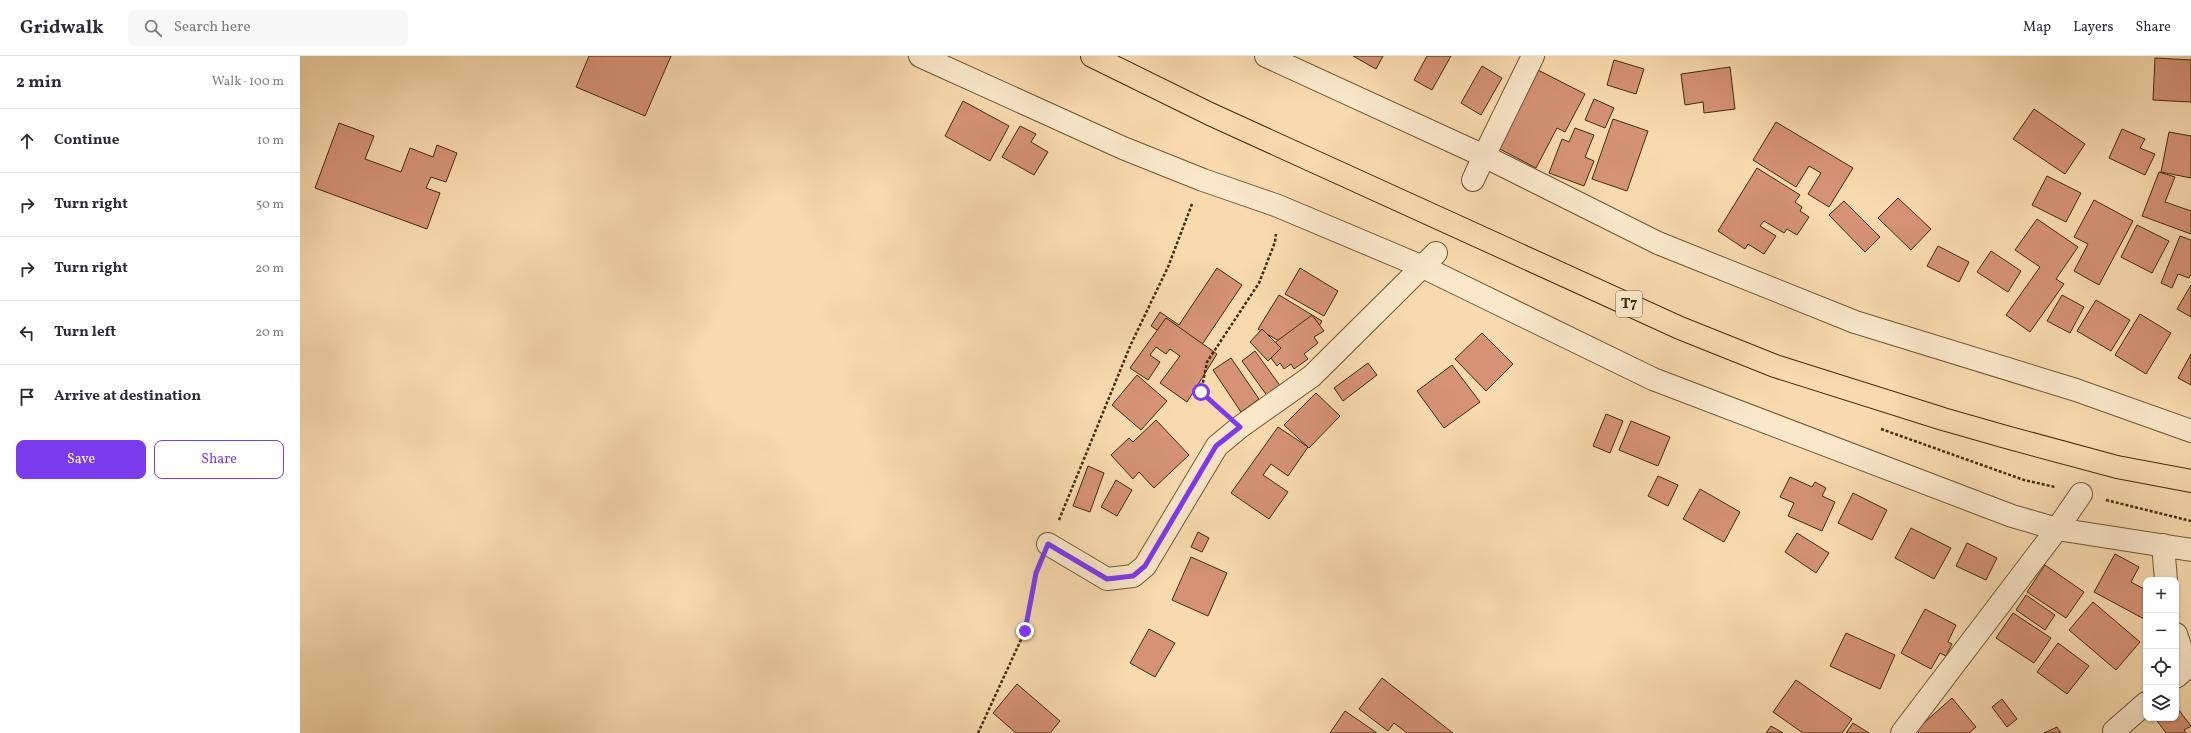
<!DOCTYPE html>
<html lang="en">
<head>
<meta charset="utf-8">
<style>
  body { margin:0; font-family:Vollkorn,serif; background:#f7f7f7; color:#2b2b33 }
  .controls { position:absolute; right:12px; bottom:12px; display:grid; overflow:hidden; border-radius:8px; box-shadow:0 1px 3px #0004 }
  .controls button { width:36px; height:36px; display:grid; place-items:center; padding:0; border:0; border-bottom:1px solid #e1e1e2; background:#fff; color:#2b2b33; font:20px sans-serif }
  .stop { position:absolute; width:12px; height:12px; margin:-9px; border:3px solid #7c3aed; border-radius:50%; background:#fff }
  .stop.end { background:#7c3aed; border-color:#fff; box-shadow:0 1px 4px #0008 }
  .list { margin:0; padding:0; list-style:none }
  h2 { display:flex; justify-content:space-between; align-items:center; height:52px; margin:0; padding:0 16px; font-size:17px }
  h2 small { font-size:13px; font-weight:400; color:#7c7c81 }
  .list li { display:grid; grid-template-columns:26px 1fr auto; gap:12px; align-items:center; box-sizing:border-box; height:64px; padding:0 16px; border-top:1px solid #e1e1e2 }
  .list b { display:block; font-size:15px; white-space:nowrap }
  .list em { font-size:13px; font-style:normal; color:#7c7c81 }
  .actions { display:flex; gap:8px; padding:12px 16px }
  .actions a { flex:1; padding:9px 0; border:1px solid #7c3aed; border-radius:8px; text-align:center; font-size:14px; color:#7c3aed }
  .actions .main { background:#7c3aed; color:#fff }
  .icon { flex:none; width:22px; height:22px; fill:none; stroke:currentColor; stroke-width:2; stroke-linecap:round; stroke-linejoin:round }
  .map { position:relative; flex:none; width:1891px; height:677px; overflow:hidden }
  header { display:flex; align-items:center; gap:24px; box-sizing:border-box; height:56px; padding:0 20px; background:#fff; border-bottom:1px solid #e1e1e2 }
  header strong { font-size:19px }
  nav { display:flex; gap:22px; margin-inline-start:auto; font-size:14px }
  .search { width:280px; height:36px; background:#f7f7f7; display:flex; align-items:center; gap:10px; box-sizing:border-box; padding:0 14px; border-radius:8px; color:#7c7c81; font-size:15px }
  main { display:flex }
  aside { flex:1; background:#fff }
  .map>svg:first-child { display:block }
  .building { fill:#d59275; stroke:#412c0d }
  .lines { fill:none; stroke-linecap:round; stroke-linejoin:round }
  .minor-casing { stroke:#6f5835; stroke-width:24 }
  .highway-casing { stroke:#412c0d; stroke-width:24 }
  .path { stroke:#412c0d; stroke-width:2.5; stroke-dasharray:3 2; stroke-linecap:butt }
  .minor { stroke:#fae7ca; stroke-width:22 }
  .highway { stroke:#f8daae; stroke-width:22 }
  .route { stroke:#7c3aed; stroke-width:5 }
  .labels { text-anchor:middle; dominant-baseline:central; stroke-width:4; stroke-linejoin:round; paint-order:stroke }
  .shield { fill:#fae7ca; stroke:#786446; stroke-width:1 }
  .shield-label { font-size:15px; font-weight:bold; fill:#412c0d }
</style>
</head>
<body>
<header>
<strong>Gridwalk</strong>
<div class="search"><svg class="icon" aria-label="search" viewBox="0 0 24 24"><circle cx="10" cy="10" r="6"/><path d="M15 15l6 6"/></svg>Search here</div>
<nav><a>Map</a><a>Layers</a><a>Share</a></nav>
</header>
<main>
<aside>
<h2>2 min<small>Walk · 100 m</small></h2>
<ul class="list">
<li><svg class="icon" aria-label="ahead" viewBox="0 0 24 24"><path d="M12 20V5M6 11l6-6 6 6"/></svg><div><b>Continue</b></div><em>10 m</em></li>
<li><svg class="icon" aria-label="right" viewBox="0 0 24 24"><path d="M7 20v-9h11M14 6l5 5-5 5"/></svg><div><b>Turn right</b></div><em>50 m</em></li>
<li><svg class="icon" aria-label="right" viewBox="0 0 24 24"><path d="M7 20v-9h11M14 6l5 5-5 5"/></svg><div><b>Turn right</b></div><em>20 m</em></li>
<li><svg class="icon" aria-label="left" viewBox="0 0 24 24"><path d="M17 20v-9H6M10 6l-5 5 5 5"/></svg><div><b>Turn left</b></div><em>20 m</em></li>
<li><svg class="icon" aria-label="arrive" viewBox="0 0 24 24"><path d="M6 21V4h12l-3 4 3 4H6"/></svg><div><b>Arrive at destination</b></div></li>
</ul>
<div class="actions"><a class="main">Save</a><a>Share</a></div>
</aside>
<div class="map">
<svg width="1891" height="677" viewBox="0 0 1891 677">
  <rect width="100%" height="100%" fill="#f8daae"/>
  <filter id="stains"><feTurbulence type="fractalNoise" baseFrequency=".005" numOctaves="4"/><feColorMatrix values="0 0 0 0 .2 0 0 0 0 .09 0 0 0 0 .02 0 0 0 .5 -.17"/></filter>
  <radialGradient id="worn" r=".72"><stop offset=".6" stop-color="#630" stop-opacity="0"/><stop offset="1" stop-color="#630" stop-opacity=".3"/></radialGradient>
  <g class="building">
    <polygon points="289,0 371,0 345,60 276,31"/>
    <polygon points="1053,0 1083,0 1076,13"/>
    <polygon points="1127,0 1151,0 1132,34 1114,24"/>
    <polygon points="1855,2 1891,4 1891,46 1853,44"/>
    <polygon points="1314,4 1344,13 1336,38 1307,29"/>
    <polygon points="1182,10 1202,22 1181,59 1161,47"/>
    <polygon points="1430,11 1435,53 1404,57 1403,46 1385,49 1381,18"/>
    <polygon points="1236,13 1285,38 1265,76 1257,72 1236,112 1196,91"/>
    <polygon points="1294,43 1314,52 1305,72 1285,64"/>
    <polygon points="663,45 709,70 690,105 645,80"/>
    <polygon points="1734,53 1785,88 1765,118 1713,83"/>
    <polygon points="1313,63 1348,75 1327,135 1292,123"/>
    <polygon points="1476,66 1553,112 1529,151 1508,138 1521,117 1509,110 1496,131 1453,104"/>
    <polygon points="39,67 74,80 65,103 101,116 110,92 133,101 137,89 157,97 146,126 131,121 126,132 140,137 127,173 15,132"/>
    <polygon points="720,70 736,78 731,86 748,96 734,119 702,101"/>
    <polygon points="1275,72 1294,79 1285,101 1294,105 1284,130 1249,117 1262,83 1269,86"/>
    <polygon points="1822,73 1845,83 1840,92 1855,98 1845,119 1809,102"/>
    <polygon points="1869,76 1891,80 1891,122 1861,116"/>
    <polygon points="1457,112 1500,139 1495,146 1502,151 1500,155 1509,161 1497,179 1487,173 1484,177 1464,165 1460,170 1476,180 1464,198 1448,188 1445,193 1418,175"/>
    <polygon points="1859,116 1875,121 1865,146 1891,155 1891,178 1842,160"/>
    <polygon points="1747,120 1781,137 1766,166 1732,149"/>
    <polygon points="1598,142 1631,173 1611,194 1578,162"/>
    <polygon points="1794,144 1833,165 1799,229 1774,215 1788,188 1774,181"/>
    <polygon points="1544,145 1580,181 1565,196 1529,159"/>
    <polygon points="1737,163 1778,191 1756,223 1764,228 1730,276 1706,259 1740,211 1715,194"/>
    <polygon points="1837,169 1869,185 1852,217 1821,201"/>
    <polygon points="1880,180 1891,184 1891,218 1889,222 1878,218 1872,232 1861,227"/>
    <polygon points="1638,190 1669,206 1659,226 1627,210"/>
    <polygon points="1691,195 1721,215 1708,236 1677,216"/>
    <polygon points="917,212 942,229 895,299 851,270 860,256 879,269"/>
    <polygon points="1000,212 1038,235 1024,260 985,238"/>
    <polygon points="1891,229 1891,261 1877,253"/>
    <polygon points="979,239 1022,265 1013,280 1008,276 997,295 958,273"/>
    <polygon points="1762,239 1784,251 1770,277 1747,265"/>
    <polygon points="1796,244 1830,264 1811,295 1777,275"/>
    <polygon points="1840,258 1871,277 1846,318 1815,299"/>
    <polygon points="1012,259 1024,275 1014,281 1018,287 1004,298 1008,303 994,313 991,308 984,313 980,307 977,310 965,294"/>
    <polygon points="866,262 917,298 887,346 860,327 880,300 870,293 866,298 856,291 850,299 860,306 848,324 830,312"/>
    <polygon points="962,273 981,292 968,305 950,286"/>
    <polygon points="1182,277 1213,308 1186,335 1155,303"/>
    <polygon points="955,295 981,331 968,341 942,305"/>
    <polygon points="1891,298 1891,329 1878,322"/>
    <polygon points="931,302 959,343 941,356 913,314"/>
    <polygon points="1068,307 1077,319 1043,345 1034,332"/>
    <polygon points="1152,309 1180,346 1144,372 1117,335"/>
    <polygon points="837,319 867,345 841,374 812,349"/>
    <polygon points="1016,337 1040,360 1009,392 984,369"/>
    <polygon points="1306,358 1323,365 1310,397 1293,390"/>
    <polygon points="856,364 889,399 854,432 839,416 833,423 811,399 829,382 833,386"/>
    <polygon points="1331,365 1370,381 1358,410 1319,394"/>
    <polygon points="978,371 1008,391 988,420 971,408 963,419 988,436 969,463 931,437"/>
    <polygon points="788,410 804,417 790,456 773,450"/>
    <polygon points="1358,420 1378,429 1368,450 1348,440"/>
    <polygon points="1490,421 1512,431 1515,426 1526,432 1522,440 1535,446 1522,475 1488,460 1494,447 1480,441"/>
    <polygon points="816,424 832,434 817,460 801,451"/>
    <polygon points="1400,433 1440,456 1424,486 1383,463"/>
    <polygon points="1553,437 1587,454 1572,484 1538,467"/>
    <polygon points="1611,472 1651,492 1634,523 1595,502"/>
    <polygon points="898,476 909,482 902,496 891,491"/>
    <polygon points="1497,477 1529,497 1516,517 1485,496"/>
    <polygon points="1667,487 1697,502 1686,524 1656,510"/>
    <polygon points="1815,498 1839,511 1831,526 1846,534 1846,564 1794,536"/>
    <polygon points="891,501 927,517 908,560 872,544"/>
    <polygon points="1745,509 1784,536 1766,562 1727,536"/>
    <polygon points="1726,539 1755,559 1745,574 1716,554"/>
    <polygon points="1793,546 1840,586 1816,614 1769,574"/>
    <polygon points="1625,553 1656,569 1648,586 1652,588 1646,600 1640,597 1631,613 1601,597"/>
    <polygon points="1713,557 1751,582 1734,607 1696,582"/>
    <polygon points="849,573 875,587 855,621 830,607"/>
    <polygon points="1546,577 1595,599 1580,633 1530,610"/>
    <polygon points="1758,587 1789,610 1767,638 1737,616"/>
    <polygon points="1082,622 1153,677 1107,677 1094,667 1088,675 1059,653"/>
    <polygon points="1496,624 1552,663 1542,677 1503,677 1473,656"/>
    <polygon points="717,628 760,665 750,677 716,677 693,657"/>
    <polygon points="1652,642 1676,671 1669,677 1619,677 1616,674"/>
    <polygon points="1702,643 1717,663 1707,671 1692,651"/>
    <polygon points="1878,653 1891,670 1884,674 1886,677 1866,677 1855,662 1876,662 1876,654"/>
    <polygon points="1045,655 1077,677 1030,677"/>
    <polygon points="1553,667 1569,677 1546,677"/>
    <polygon points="1471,670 1483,677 1466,677"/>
    <polygon points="1757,671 1761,677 1744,677"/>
  </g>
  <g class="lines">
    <g class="minor-casing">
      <g id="minor">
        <polyline points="620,0 823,92 903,124 978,150 1123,211 1353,323 1712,460 1757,473 1891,494"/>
        <polyline points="966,0 1184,100 1173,124"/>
        <polyline points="1233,0 1184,100 1358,187 1555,266 1776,334 1891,375"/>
        <polyline points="748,488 807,523 833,520 845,510 917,390 940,371 1012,320 1136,197"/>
        <polyline points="1863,489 1866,524"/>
        <polyline points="1876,578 1882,596 1891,606"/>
        <polyline points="1876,621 1891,608"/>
        <polyline points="1814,675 1846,647"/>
        <polyline points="1602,677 1757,473 1781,438"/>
      </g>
    </g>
    <g class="highway-casing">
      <polyline id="highway" points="792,0 910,58 1380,272 1475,310 1643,363 1706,381 1817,411 1891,425"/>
    </g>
    <g class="path">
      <polyline points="920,353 901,336 907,306 959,227 975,186 976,178"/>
      <polyline points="1581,373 1724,424 1755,431"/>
      <polyline points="1806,444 1891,465"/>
      <polyline points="759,464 831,288 868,211 892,148"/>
      <polyline points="678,677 725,575 737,513"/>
    </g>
    <use href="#minor" class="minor"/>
    <use href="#highway" class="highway"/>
  </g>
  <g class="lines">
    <polyline class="route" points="725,575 736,517 748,488 807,523 833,520 845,510 916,390 940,371 901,336"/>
  </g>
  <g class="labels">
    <rect class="shield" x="1316" y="235" width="26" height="26" rx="3"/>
    <g class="shield-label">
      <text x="1329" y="248">T7</text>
    </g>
  </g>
  <rect width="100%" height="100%" filter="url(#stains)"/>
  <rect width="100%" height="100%" fill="url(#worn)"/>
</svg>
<div class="controls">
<button>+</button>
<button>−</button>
<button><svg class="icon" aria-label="locate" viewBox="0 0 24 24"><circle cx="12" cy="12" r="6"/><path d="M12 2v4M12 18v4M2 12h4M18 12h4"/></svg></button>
<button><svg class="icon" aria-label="layers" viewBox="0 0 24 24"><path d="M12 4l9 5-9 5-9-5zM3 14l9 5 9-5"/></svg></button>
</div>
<div class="stop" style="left:901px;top:336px"></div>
<div class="stop end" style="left:725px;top:575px"></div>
</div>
</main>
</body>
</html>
